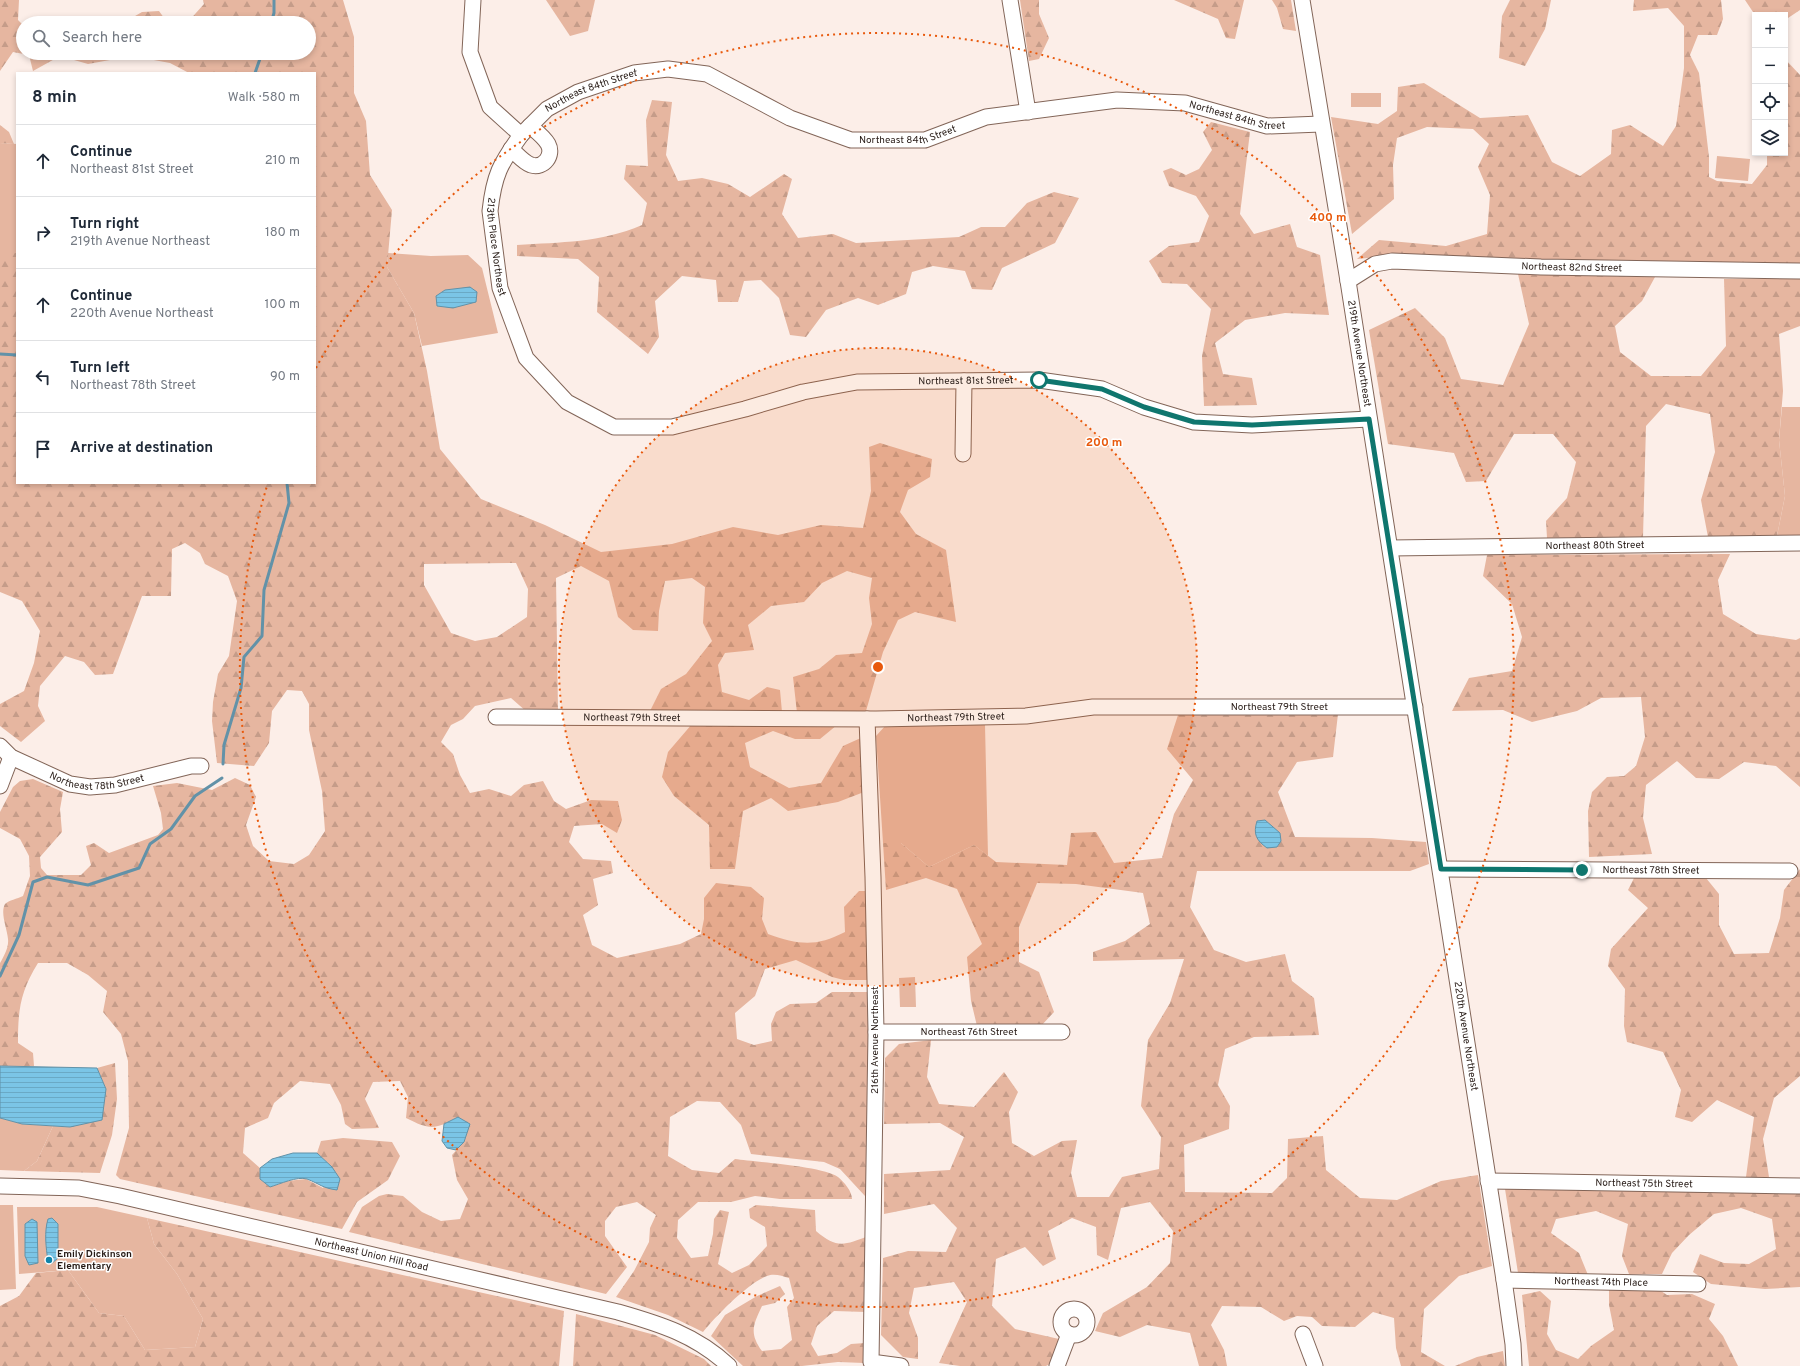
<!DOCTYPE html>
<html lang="en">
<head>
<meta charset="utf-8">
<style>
  body { margin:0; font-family:Overpass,sans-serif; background:#f6f6f7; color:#1f2937 }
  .controls { position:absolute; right:12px; top:12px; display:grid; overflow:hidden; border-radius:0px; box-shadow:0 2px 6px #0003 }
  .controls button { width:36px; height:36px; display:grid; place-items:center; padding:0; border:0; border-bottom:1px solid #e0e1e3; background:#fff; color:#1f2937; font:20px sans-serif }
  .stop { position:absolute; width:12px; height:12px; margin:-9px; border:3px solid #0f766e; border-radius:50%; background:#fff }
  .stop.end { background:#0f766e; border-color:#fff; box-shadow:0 1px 4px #0008 }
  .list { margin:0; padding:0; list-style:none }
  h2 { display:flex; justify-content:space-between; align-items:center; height:52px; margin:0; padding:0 16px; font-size:17px }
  h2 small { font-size:13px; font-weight:400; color:#747a83 }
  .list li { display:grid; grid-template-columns:26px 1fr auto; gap:12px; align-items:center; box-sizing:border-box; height:72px; padding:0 16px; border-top:1px solid #e0e1e3 }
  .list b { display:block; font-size:15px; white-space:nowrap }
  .list p { margin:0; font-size:13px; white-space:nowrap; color:#747a83 }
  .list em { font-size:13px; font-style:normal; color:#747a83 }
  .icon { flex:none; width:22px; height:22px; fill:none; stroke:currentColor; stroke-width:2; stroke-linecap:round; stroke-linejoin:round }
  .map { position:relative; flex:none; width:1800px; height:1366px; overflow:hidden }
  .search { position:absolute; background:#fff; box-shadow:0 2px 6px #0003; left:16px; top:16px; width:300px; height:44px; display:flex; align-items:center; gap:10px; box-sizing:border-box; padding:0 14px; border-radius:22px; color:#747a83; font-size:15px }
  .panel { position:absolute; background:#fff; box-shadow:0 2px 6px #0003; left:16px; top:72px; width:300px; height:412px; border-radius:0px }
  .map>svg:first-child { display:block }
  .green { fill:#e6b6a0 }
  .forest { fill:url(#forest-firs); fill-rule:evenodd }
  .water { fill:url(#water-rules); stroke:#6292a8 }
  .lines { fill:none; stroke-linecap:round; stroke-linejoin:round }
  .stream { stroke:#6292a8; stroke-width:3 }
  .minor-casing { stroke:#826558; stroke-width:17 }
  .minor { stroke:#fff; stroke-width:15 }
  .route { stroke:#0f766e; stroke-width:5 }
  .ring { fill:none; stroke:#e8590c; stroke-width:2; stroke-dasharray:2 4 }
  .poi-dot { fill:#1084aa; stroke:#fff; stroke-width:1.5 }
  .labels { text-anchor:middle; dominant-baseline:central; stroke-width:3; stroke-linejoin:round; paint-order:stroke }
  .street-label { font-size:10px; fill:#271b16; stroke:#fff }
  .poi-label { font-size:10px; font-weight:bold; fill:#271b16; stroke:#fff; text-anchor:start }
  .centre { fill:#e8590c; stroke:#fff; stroke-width:2 }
  .ring-label { font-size:12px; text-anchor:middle; font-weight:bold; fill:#e8590c; stroke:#fff; stroke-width:3; stroke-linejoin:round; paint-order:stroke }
</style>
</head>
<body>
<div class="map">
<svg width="1800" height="1366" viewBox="0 0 1800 1366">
  <defs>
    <pattern id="forest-firs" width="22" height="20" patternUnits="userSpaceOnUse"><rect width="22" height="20" fill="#e6b6a0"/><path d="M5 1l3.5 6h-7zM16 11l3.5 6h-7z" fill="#c59c89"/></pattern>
    <pattern id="water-rules" width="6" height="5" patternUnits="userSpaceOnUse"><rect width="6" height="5" fill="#7bc5e6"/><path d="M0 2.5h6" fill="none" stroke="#6aa9c5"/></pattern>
  </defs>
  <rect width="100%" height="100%" fill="#fceee8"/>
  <g class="green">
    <rect x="1351" y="93" width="30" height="14"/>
    <polygon points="0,143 17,144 17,253 0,253"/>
    <polygon points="1717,156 1750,159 1748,181 1715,178"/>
    <polygon points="388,253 431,256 468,255 482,268 498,333 422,346 414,313 387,267"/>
    <polygon points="1782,407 1800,407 1800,536 1777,536 1785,496 1779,440"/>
    <polygon points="886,725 985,725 988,856 974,845 929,867 901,843 883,843 876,736"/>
    <polygon points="915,977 916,1007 900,1007 899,978"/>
    <polygon points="0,1118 22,1124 53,1126 37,1161 24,1171 0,1170"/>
    <polygon points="0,1205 13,1205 16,1289 0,1290"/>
    <polygon points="17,1207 97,1207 147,1218 154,1244 177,1274 203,1319 195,1347 145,1350 124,1316 99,1313 68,1270 19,1274"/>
  </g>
  <g class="forest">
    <path d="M0,0H19L18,20L23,25V53H309V23H187L204,4L203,0H343L354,37V93L366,121L370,175L392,210L387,267L414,313L427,371L440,449L481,499L545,525L601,552L672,544L733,527L778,535L821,525L863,528L871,491L869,447L880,443L932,459L930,477L908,490L900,512L916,534L946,550L956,622L915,612L898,620L883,652L866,711L797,713L793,677L819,669L836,655L862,653L872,624L869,598L872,578L847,571L822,583L804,602L771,606L748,625L754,650L725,653L718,665L722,692L749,700L767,687L780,690L782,712L650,711L661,689L686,674L712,641L703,623L705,587L692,578L665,581L659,611L658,631L633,630L618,617L609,581L581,566L556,578L558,711L527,712L511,698L475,706L463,719L451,725L441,742L453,754L460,775L470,793L489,789L511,796L524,785L543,781L554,801L566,809L591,800L618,801L622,820L617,833L602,824L574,826L569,842L583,859L611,861L613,873L593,879L598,905L583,915L592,945L617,958L680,944L701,934L704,919V898L716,883L751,887L764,898L762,919L768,934C799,945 816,947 845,932L844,907L859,891H867L869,980H844L832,977L796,960L765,969L755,996L735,1013L737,1039L754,1045L772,1041L771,1024L776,1012L790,1004L816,1003L832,992H869L870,1196H865L840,1169L824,1162L751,1154L741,1125L720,1102L697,1101L670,1117L668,1156L692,1170L719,1173L735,1159C755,1162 823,1166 838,1177C844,1182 852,1191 852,1199H780L755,1196L731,1202H698L678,1220L677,1238L691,1258L708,1256L713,1234L714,1219L720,1210L729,1212L718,1264L732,1273L749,1265L767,1246L765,1227L750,1218L749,1209L756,1205L815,1210L816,1231C837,1249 844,1245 869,1236L866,1312L834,1311L817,1326L811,1344L818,1356L837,1353L851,1344L865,1343L864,1363L838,1362L802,1366H743L711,1336L725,1315L757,1296L780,1286L785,1294L775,1303L762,1306C753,1325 749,1333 762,1351L781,1349L792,1340L787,1307L794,1298L789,1278C782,1276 774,1273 767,1276C748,1283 716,1316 703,1332L668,1315L616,1297L634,1271L649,1242L650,1228L656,1215L637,1202L616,1207L605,1221V1236L627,1267L606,1294L349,1232L362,1207L379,1196L387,1194L403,1196L422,1212L441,1221L460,1219L468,1199L457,1180L452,1155L464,1142L458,1117C434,1130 430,1130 406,1118L408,1097L400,1081L373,1082L365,1099L379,1128L352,1129L345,1124L341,1105L330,1084L300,1081L274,1103L268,1118L245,1128L243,1153L260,1168V1179L270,1187L287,1181L306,1179L323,1188L332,1167L317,1153L321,1141L343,1138L392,1142L400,1156L388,1180L357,1202L342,1229L120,1179L116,1175L129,1128L128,1061L121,1034L103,1012L107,991L88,975L67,963H38C20,992 18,1010 18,1043L33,1053L34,1066H0V963C4,956 9,947 8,939C7,928 0,913 5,904C9,900 17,899 23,896L30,876L29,856L20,839L0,828V812L13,787L20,781L33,779L63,792L60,809L62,832L40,857L41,868L47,875H81L91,865L86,846L94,843L109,853L158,835L163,829L161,813L153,786L177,783L212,790L235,778L250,785L256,797L246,825L253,846L269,861L294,864L309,855L325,831L322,791L309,730V704L302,691L287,690L272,711L269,743L254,766L217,763L212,721L213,702L218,674L229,656L237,601L228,576L205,564L200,553L185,543L172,549L171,596H142L113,674L95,675L84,662L65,656L40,686L38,706L45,721L21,742L0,726V704L24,691L34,663L40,631L22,601L0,592V253H17V483H315V73H189L170,63L132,56L88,64L60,56L33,71L29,55L13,52L0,71ZM516,563L528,589L527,617L497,637L475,641L451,633L424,585V564Z"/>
    <polygon points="546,0 595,0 588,31 570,36"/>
    <polygon points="1020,0 1039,0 1039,14 1049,38 1039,59 1029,61"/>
    <polygon points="1174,0 1244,0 1235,39 1226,38 1218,19"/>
    <polygon points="1272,0 1291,0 1296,31 1283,29 1277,8"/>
    <polygon points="1510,0 1551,0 1545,29 1525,66 1499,58 1502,16"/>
    <polygon points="1634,0 1721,0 1723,19 1717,35 1698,35 1690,55 1699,73 1709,157 1709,177 1717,181 1752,184 1767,165 1767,153 1785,153 1785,59 1800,75 1800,265 1553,261 1400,255 1357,259 1379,240 1446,246 1487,234 1490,195 1478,167 1489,144 1473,129 1427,127 1397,138 1393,165 1394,199 1352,234 1331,117 1378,124 1397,111 1398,87 1424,83 1480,118 1528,115 1552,162 1580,176 1611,154 1612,130 1630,125 1663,146 1676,126 1684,68 1684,26 1668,8 1633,11"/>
    <polygon points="1745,0 1800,0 1800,10 1785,20 1785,15 1755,15"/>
    <polygon points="159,11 167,22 175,23 123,23 142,12"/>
    <path d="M652,100L672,102L666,155L678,181L702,178L728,184L750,197L784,174L792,179L782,214L798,238L833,234L856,243L959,237L981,227H1005L1027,203L1054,192L1079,198L1055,243L1002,268L992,290L972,289L965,271L933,266L912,272L906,294L878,305L858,298L826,310L806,337L790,335L779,298L761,280L744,281L738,302H718L716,280L682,276L655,301L659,337L648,354L597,312L599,277L578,259L517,256V245C561,242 600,243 642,225L647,203L624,179L626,165L648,166L646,120Z"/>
    <polygon points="1211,122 1250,132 1240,214 1254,234 1290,224 1297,247 1320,255 1329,315 1285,313 1245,320 1215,343 1223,374 1252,378 1257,405 1204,406 1202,356 1211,309 1187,284 1162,283 1149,261 1169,246 1199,242 1209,216 1196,196 1169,186 1163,171 1171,168 1186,175 1199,169 1212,150 1203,132"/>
    <polygon points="0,125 9,132 14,144 0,143"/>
    <polygon points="1518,274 1655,277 1642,301 1615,326 1620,352 1651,376 1701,376 1726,346 1724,279 1800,279 1800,326 1779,334 1783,391 1779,440 1785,496 1777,536 1708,537 1701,500 1715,452 1710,414 1666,404 1646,426 1643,537 1547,538 1546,521 1567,498 1576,462 1553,434 1514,434 1486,481 1466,482 1454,453 1388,444 1369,330 1415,308 1445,338 1461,379 1503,385 1529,324"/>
    <polygon points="1730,554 1718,580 1723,614 1756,634 1796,640 1800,638 1800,787 1776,766 1744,762 1719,779 1696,778 1677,761 1646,785 1643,818 1652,854 1589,857 1588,811 1592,792 1607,777 1624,776 1636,766 1645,737 1641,697 1601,698 1577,711 1532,722 1503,710 1452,711 1469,678 1512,671 1522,637 1512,604 1483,576 1487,555"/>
    <polygon points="1338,714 1333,757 1297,762 1278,792 1295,837 1372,838 1426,842 1429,864 1410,871 1197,871 1190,907 1214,950 1246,962 1285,954 1292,981 1314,998 1319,1035 1254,1037 1225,1049 1218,1085 1230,1106 1229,1129 1184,1145 1185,1192 1272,1193 1287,1178 1288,1139 1323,1136 1326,1170 1360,1198 1397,1200 1441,1181 1478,1175 1492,1266 1459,1276 1424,1309 1421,1352 1445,1366 1401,1366 1396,1348 1394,1318 1373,1312 1355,1327 1322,1326 1312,1317 1297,1316 1284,1321 1261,1307 1222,1306 1211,1325 1224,1350 1227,1366 1199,1366 1190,1333 1147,1325 1120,1337 1095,1331 1103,1313 1147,1287 1170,1263 1173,1231 1150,1202 1121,1208 1108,1260 1097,1255 1096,1227 1072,1218 1048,1231 1056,1259 1043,1266 1025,1247 996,1259 992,1306 1015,1329 1059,1339 1050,1364 1046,1366 960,1366 939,1363 967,1302 954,1282 914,1288 909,1313 918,1338 918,1359 903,1357 881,1335 883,1258 908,1251 946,1252 957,1228 934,1204 884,1214 884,1174 950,1170 964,1137 940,1123 884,1124 885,1058 899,1044 931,1040 927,1077 939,1104 974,1107 1004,1072 1018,1092 1009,1112 1012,1143 1034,1156 1062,1141 1077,1140 1071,1173 1077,1197 1109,1197 1122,1177 1159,1169 1161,1137 1141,1106 1148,1040 1170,1003 1184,959 1093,961 1093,952 1125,941 1150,924 1143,893 1076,884 1037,883 1019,927 1019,962 1039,972 1054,1012 1041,1026 977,1026 971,1001 967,957 982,944 957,889 926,878 886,890 883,843 901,843 929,867 974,845 996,862 1067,865 1071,833 1096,832 1114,863 1162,858 1174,814 1193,780 1167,749 1178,715"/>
    <polygon points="692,724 837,725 820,739 795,739 773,731 745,743 750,767 789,788 821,783 843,746 863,737 864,792 838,802 788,811 771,798 743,811 735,869 710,869 709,825 674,796 662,777 668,752"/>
    <polygon points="1800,869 1800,1076 1774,1098 1763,1139 1769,1177 1746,1177 1754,1117 1717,1100 1692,1122 1675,1117 1681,1090 1663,1052 1627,1042 1624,1026 1625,989 1608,966 1611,949 1648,908 1628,890 1634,878 1706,878 1719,894 1719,925 1734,954 1769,953 1780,918 1784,890"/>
    <polygon points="115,1063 117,1099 112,1135 100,1173 24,1171 37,1161 53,1126 70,1127 106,1089 97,1068"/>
    <polygon points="1505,1189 1800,1193 1800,1287 1765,1289 1711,1284 1693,1272 1700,1254 1724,1263 1749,1264 1776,1249 1772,1219 1741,1208 1714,1214 1689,1235 1672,1253 1662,1274 1629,1274 1622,1256 1628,1224 1596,1211 1556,1219 1551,1233 1579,1253 1588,1275 1518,1273"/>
    <polygon points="147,1218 564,1311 559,1366 0,1366 0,1306 19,1296 36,1273 68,1270 99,1313 124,1316 145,1350 195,1347 203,1319 177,1274 154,1244"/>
    <polygon points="1609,1287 1655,1287 1667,1295 1692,1294 1715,1304 1709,1319 1723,1336 1738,1366 1529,1366 1522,1295 1540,1291 1551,1301 1547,1334 1556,1350 1578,1359 1591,1346 1614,1330 1609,1305"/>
    <polygon points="576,1314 655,1335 704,1359 711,1366 573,1366"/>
    <polygon points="1503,1351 1505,1366 1455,1366 1477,1357"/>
  </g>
  <g class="water">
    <polygon points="470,287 477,292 476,302 453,308 437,306 436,296 445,290"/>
    <path d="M1265,820L1280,833L1281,841L1277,847L1267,848C1256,840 1253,834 1257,821Z"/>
    <polygon points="0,1066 97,1068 106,1089 102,1120 70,1127 22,1124 0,1118"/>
    <polygon points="458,1117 470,1124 464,1142 456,1150 447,1148 442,1141 444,1124"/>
    <path d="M293,1153H317L332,1167L340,1179L337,1190C322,1188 320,1184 307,1179C297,1176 280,1184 270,1187L260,1179V1168L272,1159Z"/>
    <path d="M52,1218L58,1224V1258L51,1264L48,1261C46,1248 44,1232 48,1219Z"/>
    <polygon points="32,1219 37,1222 38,1263 29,1265 25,1256 25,1224"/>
  </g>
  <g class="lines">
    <g class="stream">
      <polyline points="271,23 274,13 274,0"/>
      <polyline points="255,73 262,53"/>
      <polyline points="0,354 17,355"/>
      <polyline points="223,764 224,745 241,688 244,657 262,636 264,590 289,503 287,483"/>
      <polyline points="0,976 19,935 33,882 47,877 88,885 139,868 150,844 171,829 195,796 222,778"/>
    </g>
    <g class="minor-casing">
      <g id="minor">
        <path id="s1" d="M473,0L470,52L490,107L521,135C500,164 494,175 490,211L500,288L526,358L567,402L614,427H672L745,409L803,392L857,382L1039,380L1102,389L1144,407L1194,422L1252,425L1369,419"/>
        <polyline points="1010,0 1028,112"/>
        <path id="s2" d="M1302,0L1348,281L1504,1280L1513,1344L1514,1366"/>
        <path id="s3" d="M521,135L547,109L578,92L634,73L668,69L707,74L790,118L851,140H925L986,117L1117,100L1185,103L1267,126L1321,124"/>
        <path d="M511,149C517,154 523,162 531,165C544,169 554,155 548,144C544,137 536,131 530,126"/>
        <path id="s4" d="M1348,281L1375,264L1392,261L1541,267L1800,271"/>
        <polyline points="963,454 964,381"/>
        <path id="s5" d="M1390,548L1800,543"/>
        <path id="s6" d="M496,717L876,719L1026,716L1093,707H1415"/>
        <polyline points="867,719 873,877 876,1032 871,1362 901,1366"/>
        <path id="s7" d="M0,746L11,757L70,784L90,787L115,785L191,766H201"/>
        <polyline points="0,786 11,757"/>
        <path id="s8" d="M1441,869L1790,871"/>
        <path id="s9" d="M876,1032H1062"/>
        <path id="s10" d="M1488,1181L1800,1186"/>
        <path id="s11" d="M0,1186L79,1188L120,1196L618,1312C660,1324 696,1335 729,1366"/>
        <path id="s12" d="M1504,1280L1698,1284"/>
        <circle cx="1074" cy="1322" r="13"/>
        <polyline points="1303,1334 1315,1366"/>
        <polyline points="1057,1366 1069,1334"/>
      </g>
    </g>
    <use href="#minor" class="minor"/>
  </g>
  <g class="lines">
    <polyline class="route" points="1039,380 1102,389 1144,407 1194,422 1252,425 1369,419 1441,869 1582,870"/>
  </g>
  <circle cx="878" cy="667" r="319" fill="#e8590c" fill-opacity=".12"/>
  <g class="ring">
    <circle cx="878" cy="667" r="319"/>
    <path d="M316 368A637 637 0 1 1 267 486"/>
  </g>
  <circle class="poi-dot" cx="49" cy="1260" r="4"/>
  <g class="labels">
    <g class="street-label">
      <text stroke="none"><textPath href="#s3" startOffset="85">Northeast 84th Street</textPath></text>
      <text stroke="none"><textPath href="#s3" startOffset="757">Northeast 84th Street</textPath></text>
      <text stroke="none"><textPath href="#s3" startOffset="421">Northeast 84th Street</textPath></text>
      <text stroke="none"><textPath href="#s1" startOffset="272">213th Place Northeast</textPath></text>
      <text stroke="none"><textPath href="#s4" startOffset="229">Northeast 82nd Street</textPath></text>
      <text stroke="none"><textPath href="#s2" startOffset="358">219th Avenue Northeast</textPath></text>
      <text stroke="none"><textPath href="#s1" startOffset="859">Northeast 81st Street</textPath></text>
      <text stroke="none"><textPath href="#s5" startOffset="205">Northeast 80th Street</textPath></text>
      <text stroke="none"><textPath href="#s6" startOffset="784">Northeast 79th Street</textPath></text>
      <text stroke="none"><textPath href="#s6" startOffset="136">Northeast 79th Street</textPath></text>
      <text stroke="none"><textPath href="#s6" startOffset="460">Northeast 79th Street</textPath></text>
      <text stroke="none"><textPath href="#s7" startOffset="107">Northeast 78th Street</textPath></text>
      <text stroke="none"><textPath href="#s8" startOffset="210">Northeast 78th Street</textPath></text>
      <text stroke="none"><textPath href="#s9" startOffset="93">Northeast 76th Street</textPath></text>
      <text stroke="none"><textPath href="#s2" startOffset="1049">220th Avenue Northeast</textPath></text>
      <text transform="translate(875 1040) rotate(-90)">216th Avenue Northeast</text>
      <text stroke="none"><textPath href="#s10" startOffset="156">Northeast 75th Street</textPath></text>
      <text stroke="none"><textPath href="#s11" startOffset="379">Northeast Union Hill Road</textPath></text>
      <text stroke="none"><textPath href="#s12" startOffset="97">Northeast 74th Place</textPath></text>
    </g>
    <g class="poi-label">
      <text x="57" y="1254">Emily Dickinson<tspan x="57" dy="12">Elementary</tspan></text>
    </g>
  </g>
  <circle cx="878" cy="667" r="6" class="centre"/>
  <g class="ring-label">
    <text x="1328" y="221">400 m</text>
    <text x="1104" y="446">200 m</text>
  </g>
</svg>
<div class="controls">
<button>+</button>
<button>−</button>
<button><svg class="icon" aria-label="locate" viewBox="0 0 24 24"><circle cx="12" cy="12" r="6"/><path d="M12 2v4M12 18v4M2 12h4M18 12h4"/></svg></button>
<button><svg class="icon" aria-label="layers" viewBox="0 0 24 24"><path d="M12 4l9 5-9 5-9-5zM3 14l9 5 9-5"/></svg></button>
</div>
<div class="stop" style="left:1039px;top:380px"></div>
<div class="stop end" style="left:1582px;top:870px"></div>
<div class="search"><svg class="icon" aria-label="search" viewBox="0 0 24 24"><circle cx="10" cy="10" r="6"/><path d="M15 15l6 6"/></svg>Search here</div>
<section class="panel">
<h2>8 min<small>Walk · 580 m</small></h2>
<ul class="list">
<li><svg class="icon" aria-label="ahead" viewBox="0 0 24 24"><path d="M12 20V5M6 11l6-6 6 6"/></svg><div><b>Continue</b><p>Northeast 81st Street</p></div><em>210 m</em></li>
<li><svg class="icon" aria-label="right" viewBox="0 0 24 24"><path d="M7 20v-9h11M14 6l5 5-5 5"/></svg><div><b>Turn right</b><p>219th Avenue Northeast</p></div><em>180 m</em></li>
<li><svg class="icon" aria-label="ahead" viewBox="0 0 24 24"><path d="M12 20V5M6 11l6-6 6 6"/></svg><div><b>Continue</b><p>220th Avenue Northeast</p></div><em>100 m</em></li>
<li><svg class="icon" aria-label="left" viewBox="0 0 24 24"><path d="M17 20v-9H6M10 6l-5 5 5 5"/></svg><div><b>Turn left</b><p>Northeast 78th Street</p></div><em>90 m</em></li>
<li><svg class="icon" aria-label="arrive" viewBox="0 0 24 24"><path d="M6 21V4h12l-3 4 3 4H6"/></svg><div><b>Arrive at destination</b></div></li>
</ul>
</section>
</div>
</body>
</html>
